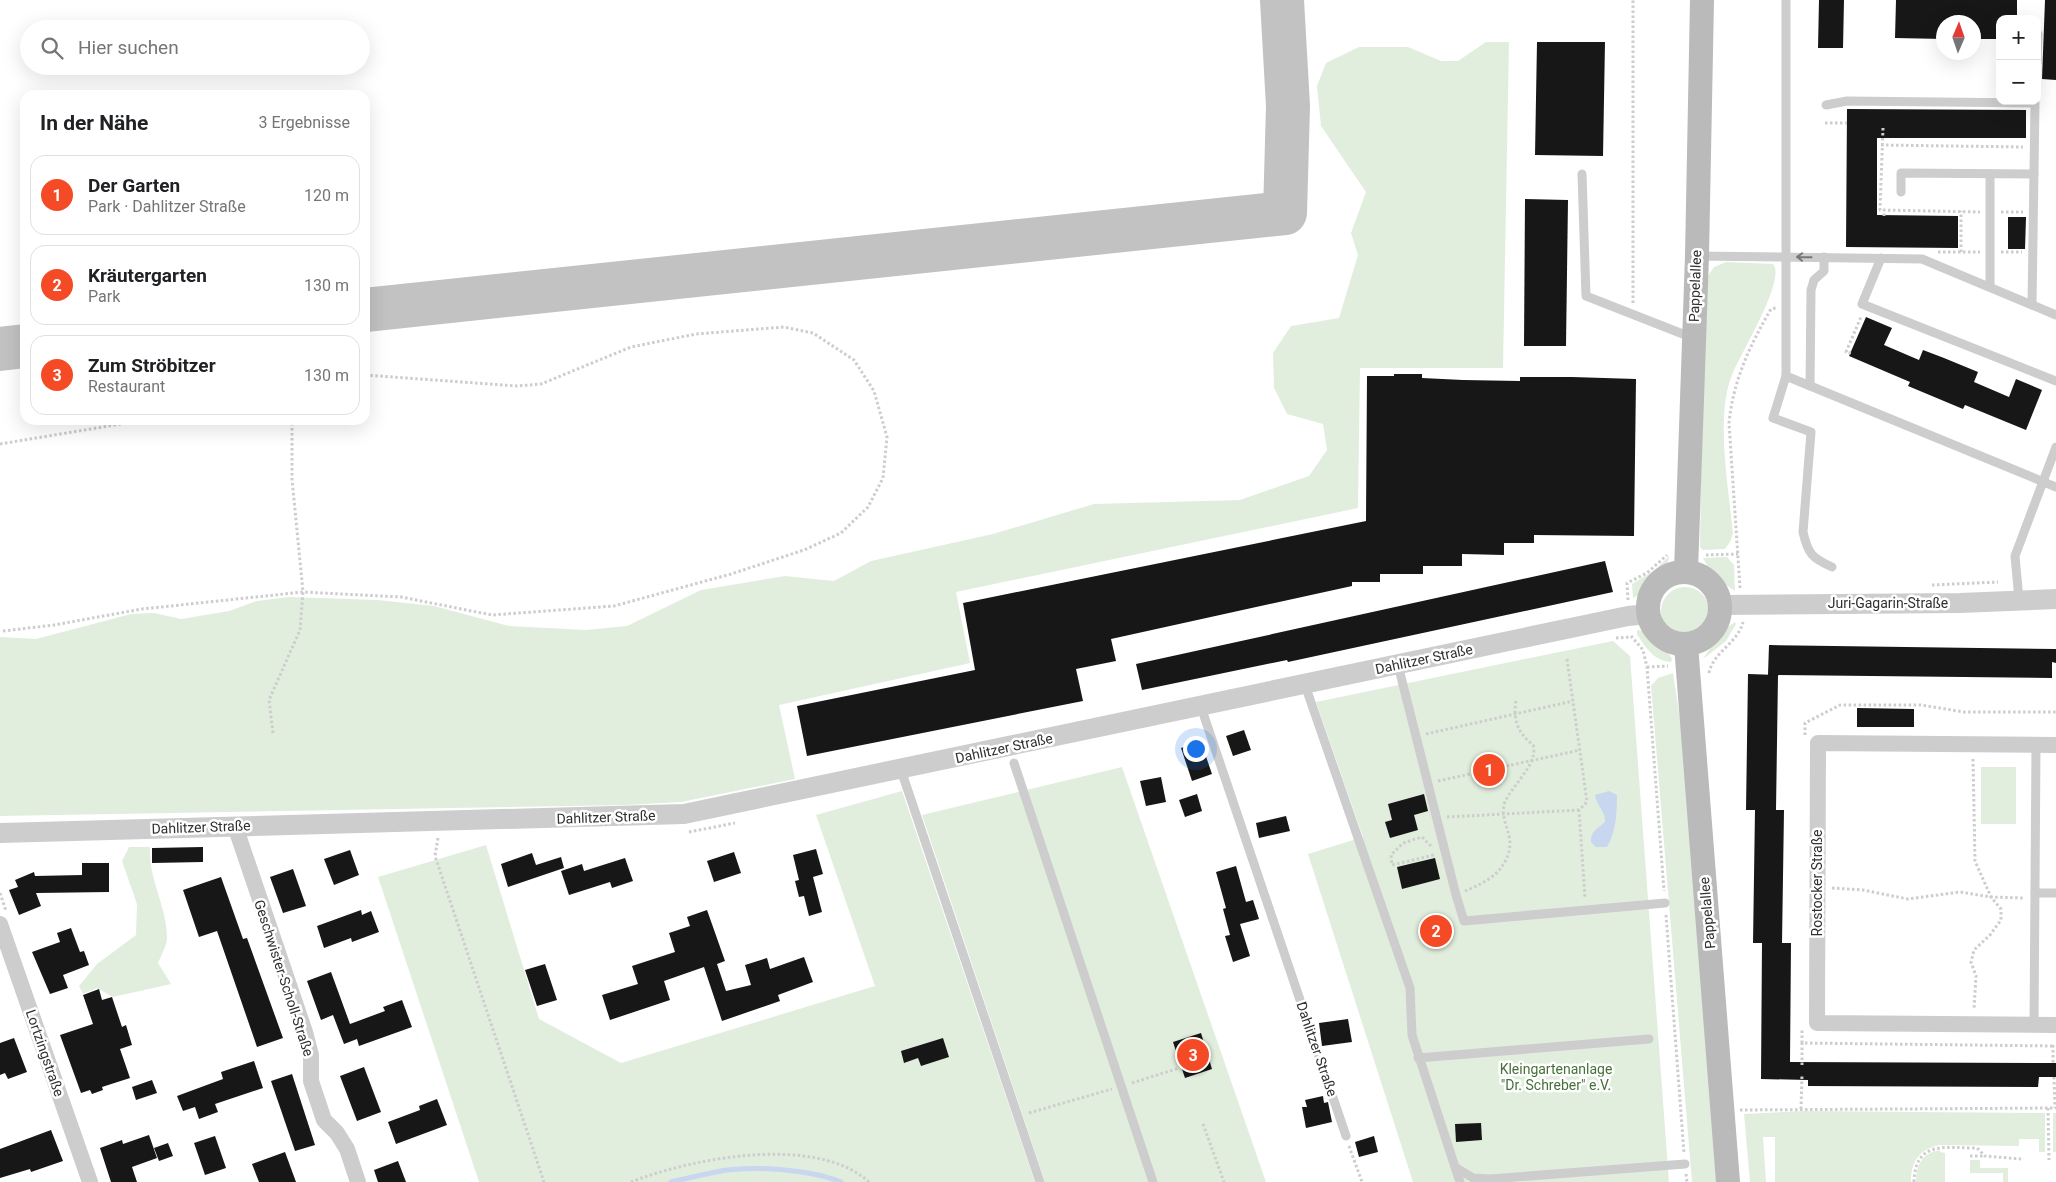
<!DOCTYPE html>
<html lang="de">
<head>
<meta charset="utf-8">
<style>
  body { margin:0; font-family:Roboto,sans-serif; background:#f2f2f2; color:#202124 }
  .controls { position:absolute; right:15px; top:15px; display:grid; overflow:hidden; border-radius:10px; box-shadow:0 5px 20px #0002 }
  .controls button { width:45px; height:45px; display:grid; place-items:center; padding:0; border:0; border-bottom:1px solid #e0e0e0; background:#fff; color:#202124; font:25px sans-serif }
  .compass { position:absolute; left:1936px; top:15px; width:45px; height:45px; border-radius:50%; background:#fff; box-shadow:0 5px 20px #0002; rotate:2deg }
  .you { position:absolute; left:1195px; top:748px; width:18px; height:18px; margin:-12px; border:4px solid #fff; border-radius:50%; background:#1a73e8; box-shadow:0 0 0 8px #1a73e833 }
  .badge { display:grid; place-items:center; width:32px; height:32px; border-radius:50%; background:#f44b26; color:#fff; font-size:16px; font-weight:700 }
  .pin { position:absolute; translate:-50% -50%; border:2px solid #fff; box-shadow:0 1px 5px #0006 }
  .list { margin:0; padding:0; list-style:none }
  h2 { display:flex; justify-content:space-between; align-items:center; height:65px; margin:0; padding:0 20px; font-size:21px }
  h2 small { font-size:16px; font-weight:400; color:#757577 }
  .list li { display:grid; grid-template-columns:32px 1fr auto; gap:15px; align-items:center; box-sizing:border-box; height:80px; margin:0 10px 10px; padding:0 10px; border:1px solid #e0e0e0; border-radius:15px }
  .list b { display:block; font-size:19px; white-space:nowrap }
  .list p { margin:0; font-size:16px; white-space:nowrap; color:#757577 }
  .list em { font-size:16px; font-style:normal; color:#757577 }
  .icon { flex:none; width:28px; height:28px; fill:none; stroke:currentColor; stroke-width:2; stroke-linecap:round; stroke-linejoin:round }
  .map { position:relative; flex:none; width:2056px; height:1182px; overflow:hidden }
  .search { position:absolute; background:#fff; box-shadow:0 5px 20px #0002; left:20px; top:20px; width:350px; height:55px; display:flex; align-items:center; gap:12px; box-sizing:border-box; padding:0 18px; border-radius:28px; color:#757577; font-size:19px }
  .panel { position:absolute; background:#fff; box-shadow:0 5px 20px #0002; left:20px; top:90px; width:350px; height:335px; border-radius:15px }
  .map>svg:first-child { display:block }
  .green { fill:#e2eedd }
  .water { fill:#c8d6ef }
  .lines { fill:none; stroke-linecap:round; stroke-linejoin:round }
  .stream { stroke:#c8d6ef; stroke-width:5 }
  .taxiway { stroke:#c2c2c2; stroke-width:44 }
  .building { fill:#171717 }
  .path { stroke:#cdcdcd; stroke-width:3; stroke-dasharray:2.5 2.5; stroke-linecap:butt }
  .service { stroke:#cdcdcd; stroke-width:9 }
  .minor { stroke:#cdcdcd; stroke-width:16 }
  .tertiary { stroke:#cdcdcd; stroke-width:20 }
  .secondary { stroke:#bababa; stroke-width:24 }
  .oneway { stroke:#777 }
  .labels { text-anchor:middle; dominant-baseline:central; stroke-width:5; stroke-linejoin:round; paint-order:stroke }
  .street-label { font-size:14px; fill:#303030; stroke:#fff }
  .park-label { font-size:14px; fill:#457139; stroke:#fff }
</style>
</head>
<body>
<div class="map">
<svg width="2056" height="1182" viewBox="0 0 2056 1182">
  <rect width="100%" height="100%" fill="#fff"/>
  <g class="green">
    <polygon points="1486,42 1509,42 1503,368 1360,368 1358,508 956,592 970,663 779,705 795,779 681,802 627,805 0,816 0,637 36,639 131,614 154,613 181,619 229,611 257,601 289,597 378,600 434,606 509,626 586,630 627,626 701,590 785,576 834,581 871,561 993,534 1094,504 1240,500 1309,476 1327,450 1323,424 1287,414 1274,388 1273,353 1291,326 1339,318 1358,255 1351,233 1366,192 1321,126 1317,86 1326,63 1359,47 1408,47 1441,61 1458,61"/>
    <path d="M1726,262L1773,264C1787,279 1740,354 1732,375C1715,416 1729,490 1733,534L1730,542L1725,549L1703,550L1700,547L1704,282L1714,267Z"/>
    <path d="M1669,556C1670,567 1644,594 1633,598L1632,584L1655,570Z"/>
    <polygon points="1727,557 1734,565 1735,591 1713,576 1703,558"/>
    <circle cx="1685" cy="611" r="24"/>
    <polygon points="1735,622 1736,624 1726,641 1703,659 1721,632"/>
    <path d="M1637,630C1652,632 1665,646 1672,659L1671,662C1654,661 1645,647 1637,634Z"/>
    <polygon points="1613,641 1630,656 1669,1182 1413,1182 1308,854 1363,837 1316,702"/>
    <polygon points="1673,673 1688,771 1720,1182 1692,1182 1651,686 1658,678"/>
    <polygon points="1122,767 1266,1182 1045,1182 922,815"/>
    <rect x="1981" y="767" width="35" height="57"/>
    <polygon points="902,791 1035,1182 479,1182 378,877 486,845 539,1019 621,1063 875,986 816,815"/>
    <path d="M129,847H150C148,879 167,906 167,938C167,945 161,956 158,963L171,984L113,997L97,988L83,994L79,986L97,964L136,935L137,904L122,861Z"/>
    <path d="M1803,1111L2045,1113V1152H2039V1139H2019V1146L1939,1145C1919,1150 1911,1161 1911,1182H1775V1137H1763L1766,1182H1750L1744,1114Z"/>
    <rect x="2053" y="1113" width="3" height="39"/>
    <path d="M1940,1150V1152L1945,1153V1182H1916C1916,1165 1922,1153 1940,1150Z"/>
    <polygon points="1970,1160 1980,1160 1980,1168 2008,1168 2008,1182 2003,1182 2003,1173 1970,1173"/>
  </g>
  <path class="water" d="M1609,791L1617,795C1617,813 1616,832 1607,847H1596L1591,842C1590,832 1598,828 1605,822C1606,811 1596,806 1595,795Z"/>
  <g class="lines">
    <path class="stream" d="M671,1182C689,1178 708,1173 727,1170C758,1166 812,1170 841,1182"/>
    <g class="taxiway">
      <polyline points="365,310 1285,213 1288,106 1282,0"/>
      <polyline points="0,349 25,346"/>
    </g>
  </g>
  <g class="building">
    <polygon points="1819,0 1844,0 1843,48 1818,48"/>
    <polygon points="1896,0 2017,0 2017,19 2000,19 2000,39 1974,39 1974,22 1944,22 1944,39 1895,38"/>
    <polygon points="2045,0 2056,0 2056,80 2042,79"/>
    <polygon points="1537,42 1605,42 1603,156 1535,155"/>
    <polygon points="1847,109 2026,110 2026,138 1877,138 1877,215 1958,216 1958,248 1846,247"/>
    <polygon points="1525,199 1568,200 1566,346 1524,346"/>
    <polygon points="2008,217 2026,217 2025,249 2008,249"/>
    <polygon points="1866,317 1892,328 1884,345 1919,360 1923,350 1944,358 1978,372 1974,382 2009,397 2016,379 2042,390 2026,430 1965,405 1963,409 1908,386 1910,382 1849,356"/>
    <polygon points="1394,374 1422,374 1422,378 1463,380 1520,381 1520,377 1572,377 1636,379 1634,536 1534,535 1534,543 1504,543 1504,555 1462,554 1462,566 1423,566 1423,574 1380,574 1380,582 1352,582 1352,586 1111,639 1116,661 1076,669 1083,701 807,756 797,706 975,670 963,603 1366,521 1367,376 1394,376"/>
    <polygon points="1605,561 1613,592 1288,662 1287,660 1142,690 1136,664"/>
    <polygon points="1769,645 2056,649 2056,663 2052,662 2052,678 1768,675"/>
    <polygon points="1748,674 1778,675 1776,810 1784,810 1782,943 1791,943 1790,1062 2056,1063 2056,1077 2039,1077 2038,1087 1808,1086 1808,1080 1761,1079 1762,943 1753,943 1755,810 1746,810"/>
    <polygon points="1857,708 1914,709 1914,727 1857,727"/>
    <polygon points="1244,730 1251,750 1233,756 1226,736"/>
    <polygon points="1201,742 1212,774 1192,781 1181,748"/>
    <polygon points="1161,777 1166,802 1146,806 1140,781"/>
    <polygon points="1197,794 1202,811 1185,817 1179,800"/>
    <polygon points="1424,794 1428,811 1414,815 1418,830 1390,838 1385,822 1392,820 1388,804"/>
    <polygon points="1286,816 1290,831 1259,838 1256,823"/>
    <polygon points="203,847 203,862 152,863 152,848"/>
    <polygon points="816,849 823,874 813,877 822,912 809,916 804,896 799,897 795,881 799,880 793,855"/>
    <polygon points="350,850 359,875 334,885 324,859"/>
    <polygon points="734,852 741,873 714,882 707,861"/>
    <polygon points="532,853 536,865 561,857 564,868 508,887 501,864"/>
    <polygon points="625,858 633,881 612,888 610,882 569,895 561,871 582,864 584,871"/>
    <polygon points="1435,858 1440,879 1402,889 1397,867"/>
    <polygon points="82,863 109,863 109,892 36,893 41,906 19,915 9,890 18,887 15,880 34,872 35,876 82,875"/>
    <polygon points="1236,866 1246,902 1253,900 1259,919 1240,924 1250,956 1233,962 1225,936 1230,935 1223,909 1226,908 1216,872"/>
    <polygon points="293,869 306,906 283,913 270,877"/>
    <polygon points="221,877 243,939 247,938 283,1038 257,1047 217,931 199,937 183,890"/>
    <polygon points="361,910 362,915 371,911 379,932 352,942 351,938 324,948 317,926"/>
    <polygon points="707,910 725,961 717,964 726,991 751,985 745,965 767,958 770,969 804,957 813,982 778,995 780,1001 722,1021 704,967 664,981 670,1000 610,1020 602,995 638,984 632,966 675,952 669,933 690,926 687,917"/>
    <polygon points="71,928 80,952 84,951 89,965 63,975 68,988 50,994 32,952 60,942 57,933"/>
    <polygon points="545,964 557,1000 537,1006 525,970"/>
    <polygon points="331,972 350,1024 385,1011 383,1007 402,1000 412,1027 359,1046 357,1039 344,1044 333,1015 321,1020 307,981"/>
    <polygon points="99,989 102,1000 112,997 122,1027 126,1025 132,1045 120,1049 130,1078 102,1087 103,1090 92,1094 90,1090 81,1093 60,1035 93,1024 83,995"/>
    <polygon points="1348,1019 1352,1042 1322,1046 1319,1023"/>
    <polygon points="1201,1033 1212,1069 1185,1078 1173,1042"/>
    <polygon points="14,1038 27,1072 8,1079 5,1073 0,1075 0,1043"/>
    <polygon points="943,1038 949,1057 921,1066 918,1058 904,1063 901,1051"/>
    <polygon points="254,1061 263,1088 215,1104 218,1112 199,1119 195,1107 183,1111 177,1096 223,1079 221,1072"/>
    <polygon points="364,1067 381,1112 357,1121 340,1076"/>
    <polygon points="292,1074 315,1145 295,1151 271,1081"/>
    <polygon points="152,1080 157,1093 136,1100 132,1087"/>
    <polygon points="1323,1096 1324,1103 1328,1102 1332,1122 1306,1128 1302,1107 1307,1107 1305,1100"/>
    <polygon points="437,1099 447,1125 396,1144 388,1122 420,1110 419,1106"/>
    <polygon points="1481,1123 1482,1140 1456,1142 1455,1124"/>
    <polygon points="51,1130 63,1161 31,1172 30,1169 0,1178 0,1149"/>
    <polygon points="149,1135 157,1158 132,1167 137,1182 111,1182 100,1148 122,1140 123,1144"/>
    <polygon points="215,1136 226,1168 205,1175 194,1143"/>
    <polygon points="1374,1136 1378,1152 1359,1157 1355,1142"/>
    <polygon points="168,1143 173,1156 159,1161 154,1148"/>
    <polygon points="285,1152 296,1182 259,1182 252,1164"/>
    <polygon points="398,1161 406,1182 378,1182 374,1170"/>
  </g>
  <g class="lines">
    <g class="path">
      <polyline points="1825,123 1847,123"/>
      <polyline points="1883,128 1880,210 1980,212"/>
      <polyline points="1881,145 2023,147"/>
      <polyline points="2001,212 2023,212"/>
      <polyline points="1884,216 1884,210"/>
      <polyline points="1938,252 1980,252"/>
      <polyline points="1961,252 1961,211"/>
      <polyline points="2001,252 2022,252"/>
      <polyline points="1633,303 1633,0"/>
      <polyline points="1851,353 1846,352 1861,317"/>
      <polyline points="0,444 145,420"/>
      <polyline points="1706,555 1738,554"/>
      <polyline points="1932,585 1998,582"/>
      <path d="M1740,588L1729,423C1733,381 1750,345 1771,309L1776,308"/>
      <polyline points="1628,600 1627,583 1647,573 1667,555"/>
      <polyline points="3,631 54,625 142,609 303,592 401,597 492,615 614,606 731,574 804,550 841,533 868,507 883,478 887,437 874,391 854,360 813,333 784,327 696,334 631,347 541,384 517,386 365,375"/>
      <polyline points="1631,636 1643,650 1647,667 1664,891"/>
      <polyline points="1616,638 1631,637"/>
      <polyline points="1567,659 1587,802 1579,810 1585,898"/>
      <polyline points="1647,667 1668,666"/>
      <path d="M1709,673C1713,652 1738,643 1743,622"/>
      <polyline points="273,733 269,700 300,630 303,592 292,479 292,420"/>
      <polyline points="1426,734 1573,701"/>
      <polyline points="1805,735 1805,723 1840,705 1921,705 1964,712 2056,712"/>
      <polyline points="1973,759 1975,861 1991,897 2001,909 2001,920 1990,935 1974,950 1971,962 1976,976 1974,1009"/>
      <polyline points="1438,781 1580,750"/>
      <polyline points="1447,817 1579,810"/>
      <polyline points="689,832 735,823"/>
      <polyline points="438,838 435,856 544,1182"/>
      <polyline points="1431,846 1422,837 1403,843 1391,855 1392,865 1434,855"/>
      <polyline points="1832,888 1863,890 1908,899 1960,892 1991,897 2024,898"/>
      <path d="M1465,891C1478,886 1496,877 1503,865C1521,837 1497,823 1505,802C1513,784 1539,763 1533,745C1517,732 1513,720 1516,699"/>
      <polyline points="0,893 6,911"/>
      <polyline points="1666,915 1684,1153"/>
      <polyline points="1802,1043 1802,1029"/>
      <polyline points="2053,1045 2053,1063"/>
      <polyline points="1802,1065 1802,1043 2053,1046"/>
      <polyline points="2054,1077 2055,1108"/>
      <polyline points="1132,1083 1179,1068"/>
      <polyline points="2048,1108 2049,1160"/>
      <polyline points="1801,1109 1802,1074"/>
      <polyline points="1740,1110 2056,1108"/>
      <polyline points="1029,1113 1112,1089"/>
      <polyline points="1203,1124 1224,1182"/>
      <polyline points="1349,1146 1362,1182"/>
      <polyline points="1970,1156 1984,1156"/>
      <polyline points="1686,1174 1687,1182"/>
      <path d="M631,1182C692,1158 816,1134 869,1182"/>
      <path d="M1914,1182C1915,1140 1945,1148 1977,1148L1985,1156L2021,1159"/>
    </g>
    <g class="service">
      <polyline points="1786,0 1786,376 2056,487"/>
      <polyline points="2037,63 2038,34"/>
      <polyline points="1826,105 1847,101 2035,103 2032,305"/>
      <polyline points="1582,174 1586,296 1693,338"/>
      <polyline points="1901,192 1901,173 2034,174"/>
      <polyline points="1698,256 1922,259 2056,315"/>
      <polyline points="1881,258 1862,304 2056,381"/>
      <polyline points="1990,287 1990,174"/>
      <path d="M1786,376L1773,418L1811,432L1803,532C1808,554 1812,558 1832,567"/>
      <polyline points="1810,386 1811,290 1814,280 1824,271 1824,257"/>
      <polyline points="2019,600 2015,556 2056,447"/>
      <polyline points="1398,665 1456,895 1464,921 1665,903"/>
      <polyline points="1305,685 1410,988 1412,1035 1455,1167 1473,1178 1490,1179 1685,1164"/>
      <polyline points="1201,707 1346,1136"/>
      <polyline points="1014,763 1153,1182"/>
      <polyline points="901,770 1040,1182"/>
      <polyline points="2035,893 2056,893"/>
      <polyline points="2034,1025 2036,745"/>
      <polyline points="1418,1058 1649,1039"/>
      <polyline points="1455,1167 1460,1182"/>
    </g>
    <g class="minor">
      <polyline points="2056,745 1818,743 1817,1023 2056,1025"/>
      <polyline points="235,826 305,1032 311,1055 311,1081 324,1120 337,1133 347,1149 358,1182"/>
      <polyline points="0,924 90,1182"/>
    </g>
    <g class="tertiary">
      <polyline points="1721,605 1960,603 2056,599"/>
      <polyline points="0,833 684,814 1628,616 1648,614"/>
    </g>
    <g class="secondary">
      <polyline points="1686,571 1697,256 1702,0"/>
      <circle cx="1684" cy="608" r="36"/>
      <polyline points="1686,645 1728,1182"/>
    </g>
  </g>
  <defs><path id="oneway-shaft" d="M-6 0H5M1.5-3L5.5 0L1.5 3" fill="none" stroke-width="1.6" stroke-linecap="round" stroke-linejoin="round" transform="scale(1.25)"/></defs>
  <use class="oneway" href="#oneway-shaft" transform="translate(1804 257) rotate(-179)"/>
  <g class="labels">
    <g class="street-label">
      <text transform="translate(1695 286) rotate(-88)">Pappelallee</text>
      <text x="1888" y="603">Juri-Gagarin-Straße</text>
      <text transform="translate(1424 659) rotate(-12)">Dahlitzer Straße</text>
      <text transform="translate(1004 748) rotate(-12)">Dahlitzer Straße</text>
      <text transform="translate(606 817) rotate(-2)">Dahlitzer Straße</text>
      <text transform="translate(201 827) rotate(-2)">Dahlitzer Straße</text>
      <text transform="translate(1817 883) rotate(-90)">Rostocker Straße</text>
      <text transform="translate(1707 913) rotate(-95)">Pappelallee</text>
      <text transform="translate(284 978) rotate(72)">Geschwister-Scholl-Straße</text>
      <text transform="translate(1317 1049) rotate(71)">Dahlitzer Straße</text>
      <text transform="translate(45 1053) rotate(71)">Lortzingstraße</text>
    </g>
    <g class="park-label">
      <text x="1556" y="1069">Kleingartenanlage<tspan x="1556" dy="16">"Dr. Schreber" e.V.</tspan></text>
    </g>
  </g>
</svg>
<div class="controls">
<button>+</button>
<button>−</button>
</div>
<svg class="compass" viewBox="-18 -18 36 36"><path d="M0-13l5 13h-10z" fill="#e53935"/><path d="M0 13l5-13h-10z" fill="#757577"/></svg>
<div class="you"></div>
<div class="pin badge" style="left:1489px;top:770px">1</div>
<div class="pin badge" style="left:1436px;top:931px">2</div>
<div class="pin badge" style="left:1193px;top:1055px">3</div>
<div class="search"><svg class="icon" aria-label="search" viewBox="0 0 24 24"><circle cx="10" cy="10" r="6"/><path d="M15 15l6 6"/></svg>Hier suchen</div>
<section class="panel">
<h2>In der Nähe<small>3 Ergebnisse</small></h2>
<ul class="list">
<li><span class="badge">1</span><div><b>Der Garten</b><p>Park · Dahlitzer Straße</p></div><em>120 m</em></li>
<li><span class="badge">2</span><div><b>Kräutergarten</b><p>Park</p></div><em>130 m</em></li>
<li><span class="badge">3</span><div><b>Zum Ströbitzer</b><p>Restaurant</p></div><em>130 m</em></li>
</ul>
</section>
</div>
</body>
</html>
